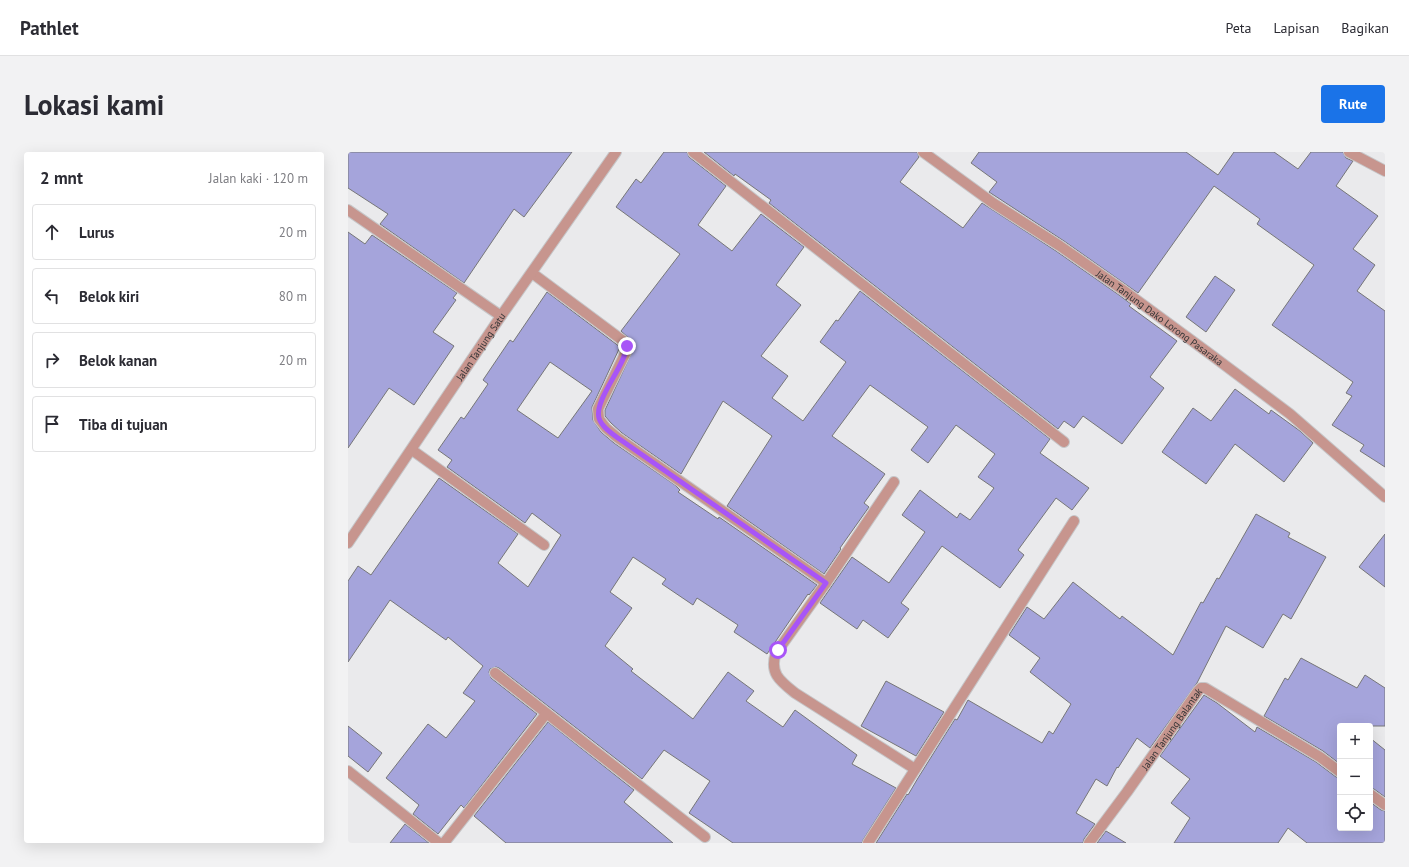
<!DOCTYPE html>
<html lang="id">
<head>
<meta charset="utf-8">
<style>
  body { margin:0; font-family:"PT Sans",sans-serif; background:#f2f2f3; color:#2b2b33 }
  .controls { position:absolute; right:12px; bottom:12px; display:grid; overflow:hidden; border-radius:4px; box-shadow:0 4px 16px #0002 }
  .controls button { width:36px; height:36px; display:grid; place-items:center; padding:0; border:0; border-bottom:1px solid #e1e1e2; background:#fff; color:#2b2b33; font:20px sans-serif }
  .stop { position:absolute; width:12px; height:12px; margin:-9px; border:3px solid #a855f7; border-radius:50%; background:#fff }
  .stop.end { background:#a855f7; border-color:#fff; box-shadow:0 1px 4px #0008 }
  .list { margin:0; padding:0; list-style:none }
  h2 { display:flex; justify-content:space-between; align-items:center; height:52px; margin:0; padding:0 16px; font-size:17px }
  h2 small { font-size:13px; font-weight:400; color:#7c7c81 }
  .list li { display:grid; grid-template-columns:26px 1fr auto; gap:12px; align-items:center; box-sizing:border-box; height:56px; margin:0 8px 8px; padding:0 8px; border:1px solid #e1e1e2; border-radius:4px }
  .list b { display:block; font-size:15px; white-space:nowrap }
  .list em { font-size:13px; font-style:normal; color:#7c7c81 }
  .icon { flex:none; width:22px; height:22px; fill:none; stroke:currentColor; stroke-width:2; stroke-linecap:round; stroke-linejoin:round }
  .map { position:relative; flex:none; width:1037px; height:691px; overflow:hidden; border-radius:4px }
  header { display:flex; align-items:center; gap:24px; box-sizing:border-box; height:56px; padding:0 20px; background:#fff; border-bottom:1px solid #e1e1e2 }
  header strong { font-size:19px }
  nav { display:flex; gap:22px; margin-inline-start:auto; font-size:14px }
  .intro { display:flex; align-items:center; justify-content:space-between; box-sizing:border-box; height:96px; padding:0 24px }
  h1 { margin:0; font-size:28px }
  .button { padding:10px 18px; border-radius:4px; background:#1a73e8; color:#fff; font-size:14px; font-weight:700 }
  main { display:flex; gap:24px; padding:0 24px }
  aside { flex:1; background:#fff; border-radius:4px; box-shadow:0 4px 16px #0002 }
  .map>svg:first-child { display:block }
  .building { fill:#a5a4db; stroke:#767678; fill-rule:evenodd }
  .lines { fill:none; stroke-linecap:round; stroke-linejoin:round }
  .street-casing { stroke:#c6c6c8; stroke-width:12 }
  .street { stroke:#c7958e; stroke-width:10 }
  .route { stroke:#a855f7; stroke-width:5 }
  .labels { text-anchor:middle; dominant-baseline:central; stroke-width:3.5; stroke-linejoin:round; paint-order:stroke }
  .street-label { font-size:10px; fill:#353536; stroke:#fff }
</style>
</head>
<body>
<header>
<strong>Pathlet</strong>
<nav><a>Peta</a><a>Lapisan</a><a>Bagikan</a></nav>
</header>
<div class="intro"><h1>Lokasi kami</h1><a class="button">Rute</a></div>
<main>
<aside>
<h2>2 mnt<small>Jalan kaki · 120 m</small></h2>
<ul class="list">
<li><svg class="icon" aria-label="ahead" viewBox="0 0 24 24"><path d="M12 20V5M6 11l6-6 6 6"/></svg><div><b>Lurus</b></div><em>20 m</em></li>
<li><svg class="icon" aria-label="left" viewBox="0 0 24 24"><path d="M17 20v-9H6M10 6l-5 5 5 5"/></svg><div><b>Belok kiri</b></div><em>80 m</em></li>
<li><svg class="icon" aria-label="right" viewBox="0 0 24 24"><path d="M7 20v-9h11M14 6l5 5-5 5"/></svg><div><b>Belok kanan</b></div><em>20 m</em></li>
<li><svg class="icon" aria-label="arrive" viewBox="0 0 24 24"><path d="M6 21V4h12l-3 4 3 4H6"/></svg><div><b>Tiba di tujuan</b></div></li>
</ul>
</aside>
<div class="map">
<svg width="1037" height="691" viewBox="0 0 1037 691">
  <rect width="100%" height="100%" fill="#eaeaec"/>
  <g class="building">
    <polygon points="0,0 224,0 176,65 166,57 116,131 32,72 40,62 0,36"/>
    <polygon points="316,0 339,0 341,5 378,34 350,73 384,99 413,62 456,95 428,133 453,153 413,204 440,224 424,246 455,269 498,210 472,190 488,168 490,169 512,139 702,287 692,301 741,336 724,358 708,346 670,398 676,403 652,436 594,394 553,451 561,457 540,486 515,468 509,477 472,451 504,405 541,431 577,380 554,363 572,338 609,366 612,361 622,368 646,336 630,325 647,302 608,273 580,311 563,298 580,275 522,233 484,284 537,322 516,351 521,355 492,396 493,397 476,422 379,354 424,284 375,249 333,322 274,281 263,271 257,264 257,258 285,198 284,189 273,179 332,102 268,55 288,27 293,31"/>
    <polygon points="356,0 569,0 571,5 552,30 615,76 634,51 708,99 771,143 783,152 781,154 829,189 802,225 816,236 774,292 735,264 726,276 716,269 710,277 421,51 423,48 387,22 386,24"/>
    <polygon points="631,0 838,0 870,23 886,0 926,0 950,17 963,0 995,0 998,6 1005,9 988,34 1030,64 1005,97 1027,113 1009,139 1037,159 1037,315 1012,299 1016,293 984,273 1004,244 998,241 1005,230 924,173 966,113 909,72 912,67 866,34 790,141 716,89 641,40 649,30 623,11"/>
    <polygon points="0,80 17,92 24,83 109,141 105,146 108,148 85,180 106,194 66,253 41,236 0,296"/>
    <polygon points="867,124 887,138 858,180 838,165"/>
    <path d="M199,140L272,195L244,255L245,268L253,280L266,291L327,333L332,338L330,340L370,367L371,365L469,433L461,443L460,442L419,502L386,480L390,473L349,446L345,453L314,432L318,427L285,405L262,440L284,456L257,494L285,517L283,519L345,567L380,520L406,539L398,549L435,575L447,558L509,603L504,612L548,636L515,688L514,691H385L341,661L362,629L316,598L294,627L151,516L148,515L142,517L141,520L143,526L189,562L116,656L113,653L90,682L65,662L71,653L38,626L80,572L98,586L127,549L115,541L135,514L100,485L98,488L42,448L0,510V429L10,414L23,423L91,326L170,382L150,411L180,435L213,383L184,361L177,371L99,315L104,308L90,298L113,265L116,267L140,232L135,228L162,188L165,190ZM202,210L244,239L210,286L169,258Z"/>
    <polygon points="887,237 921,262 923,258 952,279 965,291 936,330 887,292 858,332 814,300 845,256 863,269"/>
    <polygon points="908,362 942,381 940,385 978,405 943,467 935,462 915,496 878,474 849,531 802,596 789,586 770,616 769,615 759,634 748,627 728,661 747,672 736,687 735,691 528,691 559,642 560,643 570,626 607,567 609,568 620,548 694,591 701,579 705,582 723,552 682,520 692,506 661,483 679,455 696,467 725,430 772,467 774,464 825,503 853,450 855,451 869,426 871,427"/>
    <polygon points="1037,382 1037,435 1011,415"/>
    <polygon points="953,506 1009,536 1017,523 1037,536 1037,574 992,574 992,612 975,599 916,564 937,526 940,528"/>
    <polygon points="538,529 596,560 568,604 513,574"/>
    <polygon points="856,543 869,551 907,580 909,575 968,610 988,625 992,626 992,676 1022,676 1022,650 1033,658 1037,659 1037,691 959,691 940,676 930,691 826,691 842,666 823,651 842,627 812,604"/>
    <polygon points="200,570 286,638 276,650 325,691 158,691 126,664"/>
    <polygon points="0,574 34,601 20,620 0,604"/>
    <polygon points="1022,586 1037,598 1037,645 1026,637 1022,636"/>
    <polygon points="57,672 81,691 42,691"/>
    <polygon points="758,679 778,691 749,691"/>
  </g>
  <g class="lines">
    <g class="street-casing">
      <g id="street">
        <polyline points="345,0 716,290"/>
        <path id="s1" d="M575,0L645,51L712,94L775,138L862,202L942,262L1037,345"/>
        <polyline points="1001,0 1037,19"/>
        <polyline points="0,58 153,164"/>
        <path d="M184,121L278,191L279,195V198L250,257L251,267L258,276L270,286L478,431L428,501C421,521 432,529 447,541L567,617"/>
        <polyline points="64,298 196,393"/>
        <path id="s2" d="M0,391L153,164L268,0"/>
        <polyline points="478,431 546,330"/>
        <polyline points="147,521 357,685"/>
        <polyline points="0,619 91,691"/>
        <polyline points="1022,642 1037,653"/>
        <polyline points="96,691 198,562"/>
        <polyline points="520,691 726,369"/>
        <path id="s3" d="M741,691L779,640L850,539L853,536H857L972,605L992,620"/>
      </g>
    </g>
    <use href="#street" class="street"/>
  </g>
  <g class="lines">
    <path class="route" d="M279,194C277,214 246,248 251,266C253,274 263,281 270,286L478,431L430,498"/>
  </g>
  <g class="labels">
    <g class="street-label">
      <text stroke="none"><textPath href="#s1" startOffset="289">Jalan Tanjung Dako Lorong Pasaraka</textPath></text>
      <text stroke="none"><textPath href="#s2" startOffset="237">Jalan Tanjung Satu</textPath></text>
      <text stroke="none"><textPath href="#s3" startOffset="141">Jalan Tanjung Balantak</textPath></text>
    </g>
  </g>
</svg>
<div class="controls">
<button>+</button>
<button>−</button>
<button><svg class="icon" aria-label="locate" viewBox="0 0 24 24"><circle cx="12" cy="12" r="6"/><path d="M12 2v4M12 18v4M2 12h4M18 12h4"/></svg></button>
</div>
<div class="stop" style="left:430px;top:498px"></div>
<div class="stop end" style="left:279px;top:194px"></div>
</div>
</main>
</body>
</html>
